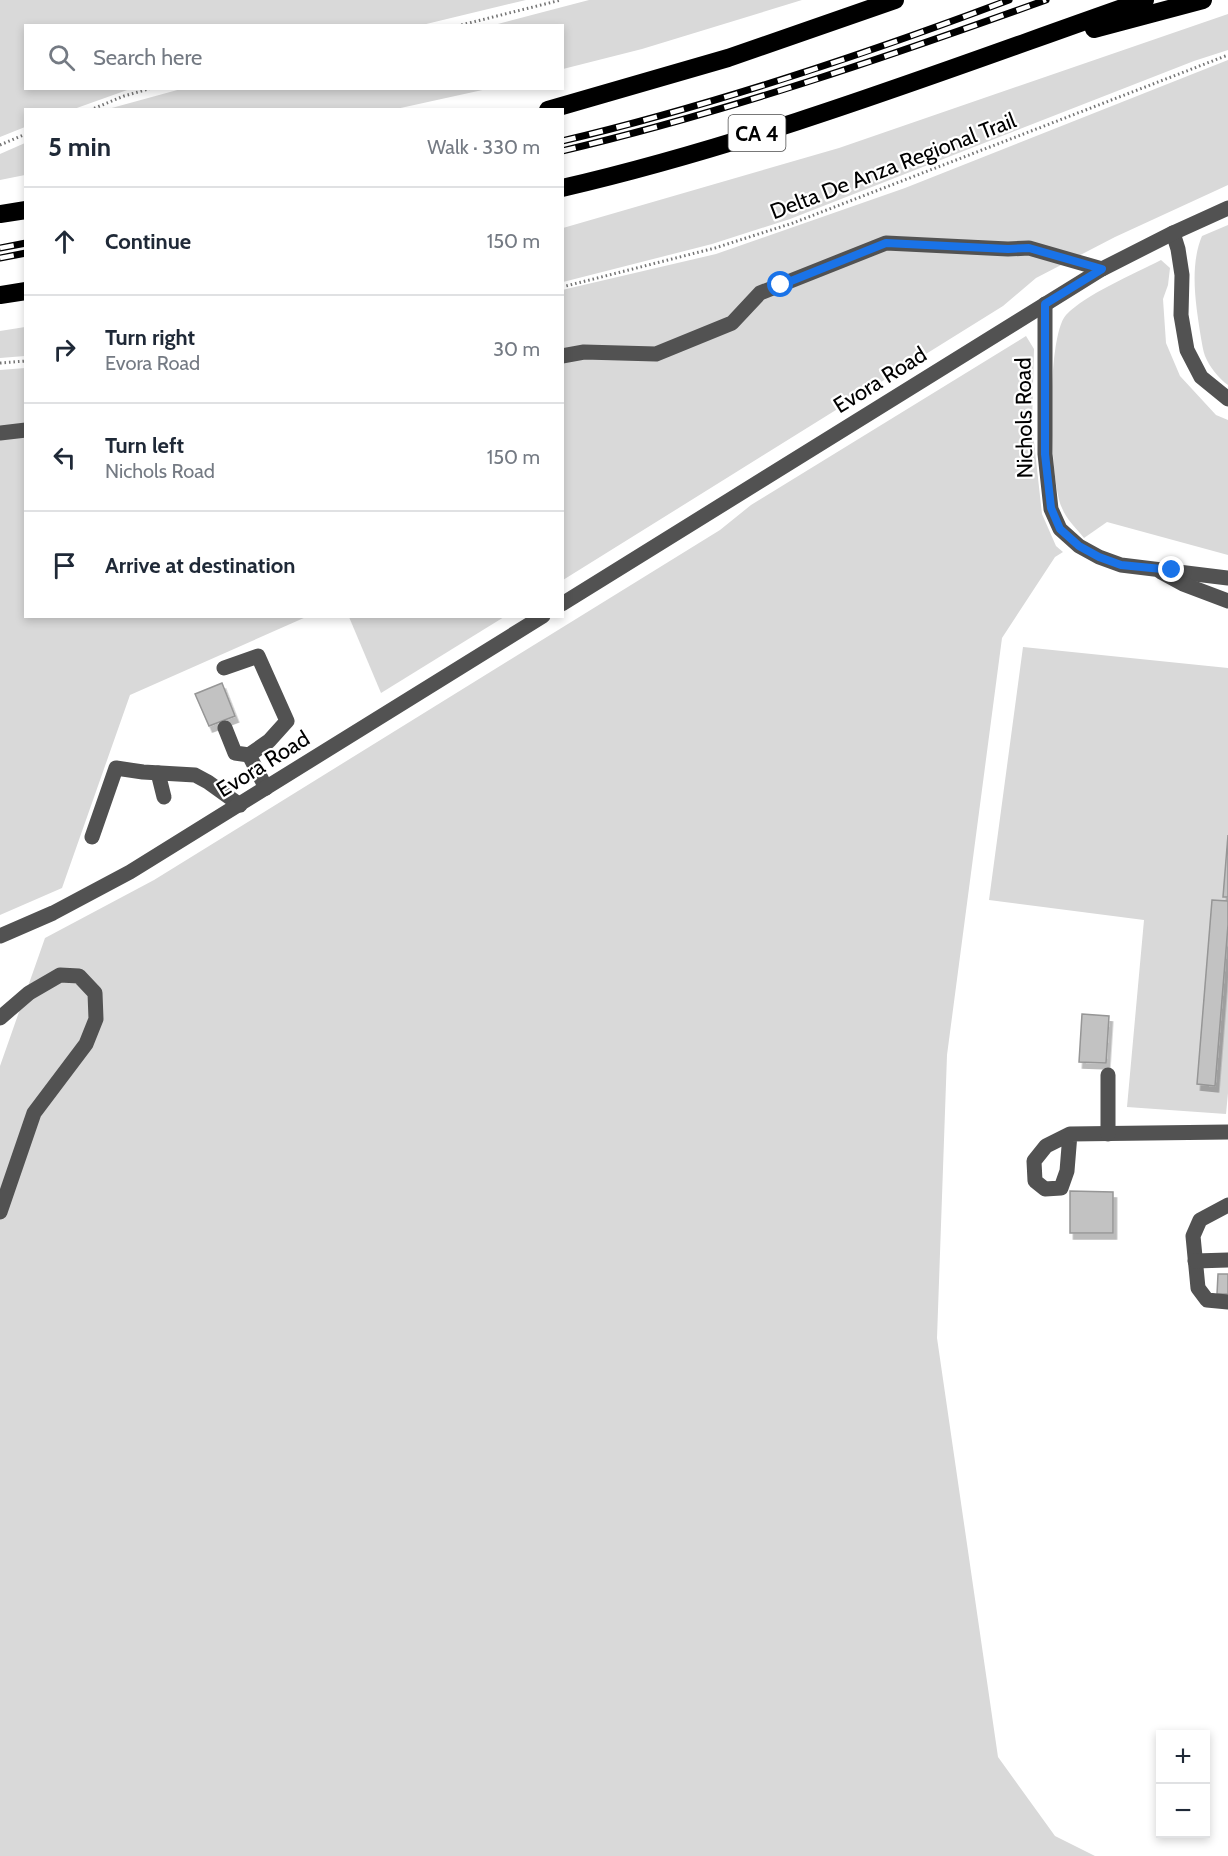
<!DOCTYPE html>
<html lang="en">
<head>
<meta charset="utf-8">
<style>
  body { margin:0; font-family:Cabin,sans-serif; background:#f6f6f7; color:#1f2937 }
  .controls { position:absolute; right:18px; bottom:18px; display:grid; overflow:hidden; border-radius:0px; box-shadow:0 3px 9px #0003 }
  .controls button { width:54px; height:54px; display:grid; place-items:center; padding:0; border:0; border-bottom:2px solid #e0e1e3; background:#fff; color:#1f2937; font:30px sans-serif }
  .stop { position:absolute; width:18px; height:18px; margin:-14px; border:4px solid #1a73e8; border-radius:50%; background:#fff }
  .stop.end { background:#1a73e8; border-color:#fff; box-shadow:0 2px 6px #0008 }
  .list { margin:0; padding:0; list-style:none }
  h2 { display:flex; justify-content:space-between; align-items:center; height:78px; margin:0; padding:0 24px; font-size:26px }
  h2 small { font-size:20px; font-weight:400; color:#747a83 }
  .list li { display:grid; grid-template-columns:39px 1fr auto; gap:18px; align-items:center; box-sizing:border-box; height:108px; padding:0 24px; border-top:2px solid #e0e1e3 }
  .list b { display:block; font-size:22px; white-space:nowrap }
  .list p { margin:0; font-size:20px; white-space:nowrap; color:#747a83 }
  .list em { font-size:20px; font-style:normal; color:#747a83 }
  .icon { flex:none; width:33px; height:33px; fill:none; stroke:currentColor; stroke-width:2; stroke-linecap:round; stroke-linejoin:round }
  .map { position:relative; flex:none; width:1228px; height:1856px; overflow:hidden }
  .search { position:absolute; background:#fff; box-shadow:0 3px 9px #0003; left:24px; top:24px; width:540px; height:66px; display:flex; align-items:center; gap:15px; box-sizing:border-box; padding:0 21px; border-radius:0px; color:#747a83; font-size:22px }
  .panel { position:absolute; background:#fff; box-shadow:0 3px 9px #0003; left:24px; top:108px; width:540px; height:510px; border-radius:0px }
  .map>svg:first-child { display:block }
  .green { fill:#d9d9d9 }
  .building { fill:#c2c2c2; stroke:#969696; stroke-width:1.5; filter:url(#shadow) }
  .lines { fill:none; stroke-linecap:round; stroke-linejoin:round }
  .path { stroke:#747474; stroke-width:3; stroke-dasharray:1.5 3; stroke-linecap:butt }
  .minor { stroke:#525252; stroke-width:15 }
  .highway { stroke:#000; stroke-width:18 }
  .rail-casing { stroke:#000; stroke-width:7 }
  .rail { stroke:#fff; stroke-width:4.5; stroke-dasharray:14; stroke-linecap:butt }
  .route { stroke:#1a73e8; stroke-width:8 }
  .labels { text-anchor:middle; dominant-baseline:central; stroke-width:4.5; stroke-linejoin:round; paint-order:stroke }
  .shield { fill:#fff; stroke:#4c4c4c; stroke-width:1.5 }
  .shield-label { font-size:21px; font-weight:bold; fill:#000 }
  .street-label { font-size:22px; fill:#000; stroke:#fff }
</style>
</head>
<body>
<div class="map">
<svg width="1228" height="1856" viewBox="0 0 1228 1856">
  <defs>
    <filter id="shadow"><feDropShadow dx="3.5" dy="6" stdDeviation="0" flood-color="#0004"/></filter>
  </defs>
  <rect width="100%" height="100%" fill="#fff"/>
  <g class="green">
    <polygon points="0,0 526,0 418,26 26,26 26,88 130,89 74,109 26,110 25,127 0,137"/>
    <polygon points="589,0 802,0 642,49 563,69 562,26 494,25"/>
    <polygon points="1228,14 1228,50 1194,61 790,219 712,244 563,282 563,228 839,148"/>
    <polygon points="1228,60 1228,185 1115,237 1036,278 1003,306 563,580 562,290 716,254 905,188"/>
    <polygon points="181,89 181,88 487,89 396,109 108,109"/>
    <polygon points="25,143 25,175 0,180 0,154"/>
    <path d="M1228,225V385C1219,379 1209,366 1205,356C1203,351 1202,343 1201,338C1196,306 1189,267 1202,236Z"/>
    <path d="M1161,260L1170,268L1168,285L1163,299L1166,343L1180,376L1216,415L1228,420V555L1107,522L1084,538C1077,529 1066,519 1062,508C1049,481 1046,337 1066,315C1086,294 1134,274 1161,260Z"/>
    <polygon points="25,327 25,356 0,358 0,331"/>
    <polygon points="1026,336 1034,349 1032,424 1042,514 1056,546 1063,552 1055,557 1002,638 947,1055 937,1338 998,1757 1055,1836 1095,1856 0,1856 0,1066 45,938 154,880 720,530 751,505"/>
    <polygon points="25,368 26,616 306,617 130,695 62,888 0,915 0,370"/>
    <polygon points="349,617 504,617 381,693"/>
    <polygon points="1023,647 1228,668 1228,1093 1226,1114 1127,1107 1144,920 989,900"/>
  </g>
  <g class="building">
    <polygon points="222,683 235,716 209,726 195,694"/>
    <polygon points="1228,835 1228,897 1223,897"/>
    <polygon points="1212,900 1228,901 1228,925 1215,1086 1197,1084"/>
    <polygon points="1082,1014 1109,1016 1106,1063 1079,1062"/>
    <polygon points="1070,1191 1113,1192 1113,1233 1070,1233"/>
    <polygon points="1218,1274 1228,1274 1228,1294 1217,1294"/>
  </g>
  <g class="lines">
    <g class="path">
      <polyline points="457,26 561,0"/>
      <polyline points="90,110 124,96 152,88"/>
      <polyline points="0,145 26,134"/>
      <polyline points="562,287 715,248 793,223 1228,55"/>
      <polyline points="0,363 26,361"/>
    </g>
    <g class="minor">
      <polyline points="1173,233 1178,249 1182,275 1181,315 1187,350 1201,377 1228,399"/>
      <polyline points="1045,304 1045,454 1051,509 1060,529 1079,546 1099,557 1121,565 1228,578"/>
      <polyline points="562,356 584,352 656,354 732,323 760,293 886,243 1008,249 1029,248 1102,269"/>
      <polyline points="0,433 26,430"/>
      <polyline points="1161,572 1183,584 1228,601"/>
      <polyline points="562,604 1102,269 1173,233 1228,208"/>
      <polyline points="224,668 258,656 287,721 269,741 249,755"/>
      <polyline points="225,728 235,753 249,755 266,788"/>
      <polyline points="158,773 164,797"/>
      <polyline points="92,837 116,768 143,772 195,775 208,782 240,805"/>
      <polyline points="0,936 53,913 130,872 543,616"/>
      <polyline points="0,1018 29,993 60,975 79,976 95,993 96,1019 86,1044 34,1113 0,1212"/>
      <polyline points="1070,1134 1067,1171 1061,1188 1045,1189 1035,1181 1034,1161 1046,1146 1070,1134 1228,1132"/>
      <polyline points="1108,1134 1108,1075"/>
      <polyline points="1228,1205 1200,1220 1193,1236 1198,1288 1207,1300 1228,1302"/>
      <polyline points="1195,1261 1228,1260"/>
    </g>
    <g class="highway">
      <polyline points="1094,29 1203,0"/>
      <polyline points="548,110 728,58 895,0"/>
      <path d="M562,188C761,142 953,67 1145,0"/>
      <polyline points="0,214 26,210"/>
      <polyline points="0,295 26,291"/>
    </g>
    <g class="rail-casing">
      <g id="rail">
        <path d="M562,141C714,105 863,55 1009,0"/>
        <path d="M562,151C727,112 887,57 1046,0"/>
        <polyline points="0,248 26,243"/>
        <polyline points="0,258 26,253"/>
      </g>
    </g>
    <use href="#rail" class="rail"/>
  </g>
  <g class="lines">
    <polyline class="route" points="781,285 886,243 1008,249 1029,248 1102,269 1045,304 1045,454 1051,508 1060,529 1079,546 1099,557 1121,565 1172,570"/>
  </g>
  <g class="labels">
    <rect class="shield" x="728.5" y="115" width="57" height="36" rx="4.5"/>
    <g class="shield-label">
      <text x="757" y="133">CA 4</text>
    </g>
    <g class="street-label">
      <text transform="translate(893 166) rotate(-21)">Delta De Anza Regional Trail</text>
      <text transform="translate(880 380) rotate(-32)">Evora Road</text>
      <text transform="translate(1024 418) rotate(-91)">Nichols Road</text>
      <text transform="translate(263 764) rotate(-32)">Evora Road</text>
    </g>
  </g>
</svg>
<div class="controls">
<button>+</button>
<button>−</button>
</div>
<div class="stop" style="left:781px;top:285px"></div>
<div class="stop end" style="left:1172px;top:570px"></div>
<div class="search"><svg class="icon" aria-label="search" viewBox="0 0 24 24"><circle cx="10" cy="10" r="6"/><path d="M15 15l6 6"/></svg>Search here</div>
<section class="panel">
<h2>5 min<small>Walk · 330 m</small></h2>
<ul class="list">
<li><svg class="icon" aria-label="ahead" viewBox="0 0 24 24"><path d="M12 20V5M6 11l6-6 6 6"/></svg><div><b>Continue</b></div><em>150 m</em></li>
<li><svg class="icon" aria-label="right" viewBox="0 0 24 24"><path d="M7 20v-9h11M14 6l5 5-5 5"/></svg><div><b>Turn right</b><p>Evora Road</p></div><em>30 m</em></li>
<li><svg class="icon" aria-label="left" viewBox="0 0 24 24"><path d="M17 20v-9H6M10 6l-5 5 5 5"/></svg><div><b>Turn left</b><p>Nichols Road</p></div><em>150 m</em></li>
<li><svg class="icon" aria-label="arrive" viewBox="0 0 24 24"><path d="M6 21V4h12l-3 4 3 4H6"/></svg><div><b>Arrive at destination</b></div></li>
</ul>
</section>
</div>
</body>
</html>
